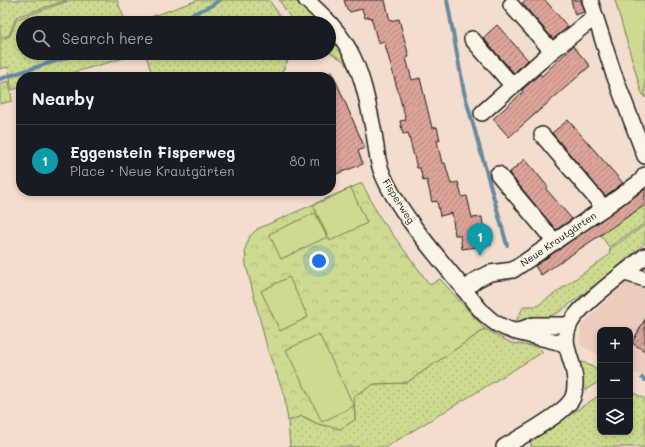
<!DOCTYPE html>
<html lang="en">
<head>
<meta charset="utf-8">
<style>
  body { margin:0; font-family:Mali,sans-serif; background:#20242c; color:#f1f3f6 }
  .controls { position:absolute; right:12px; bottom:12px; display:grid; overflow:hidden; border-radius:8px; box-shadow:0 2px 6px #0003 }
  .controls button { width:36px; height:36px; display:grid; place-items:center; padding:0; border:0; border-bottom:1px solid #363941; background:#171b24; color:#f1f3f6; font:20px sans-serif }
  .you { position:absolute; left:319px; top:261px; width:14px; height:14px; margin:-10px; border:3px solid #fff; border-radius:50%; background:#1a73e8; box-shadow:0 0 0 6px #1a73e833 }
  .badge { display:grid; place-items:center; width:26px; height:26px; border-radius:50%; background:#d93025; color:#fff; font-size:13px; font-weight:700 }
  .pin { position:absolute; translate:-50% -33px; filter:drop-shadow(0 1px 2px #0008) }
  .pin::after { content:''; position:absolute; top:21px; width:14px; height:12px; background:inherit; clip-path:polygon(0 0,100% 0,50% 100%) }
  .list { margin:0; padding:0; list-style:none }
  h2 { display:flex; justify-content:space-between; align-items:center; height:52px; margin:0; padding:0 16px; font-size:17px }
  h2 small { font-size:13px; font-weight:400; color:#9ea1a6 }
  .list li { display:grid; grid-template-columns:26px 1fr auto; gap:12px; align-items:center; box-sizing:border-box; height:72px; padding:0 16px; border-top:1px solid #363941 }
  .list b { display:block; font-size:15px; white-space:nowrap }
  .list p { margin:0; font-size:13px; white-space:nowrap; color:#9ea1a6 }
  .list em { font-size:13px; font-style:normal; color:#9ea1a6 }
  .icon { flex:none; width:22px; height:22px; fill:none; stroke:currentColor; stroke-width:2; stroke-linecap:round; stroke-linejoin:round }
  .map { position:relative; flex:none; width:645px; height:447px; overflow:hidden }
  .search { position:absolute; background:#171b24; box-shadow:0 2px 6px #0003; left:16px; top:16px; width:320px; height:44px; display:flex; align-items:center; gap:10px; box-sizing:border-box; padding:0 14px; border-radius:22px; color:#9ea1a6; font-size:15px }
  .panel { position:absolute; background:#171b24; box-shadow:0 2px 6px #0003; left:16px; top:72px; width:320px; height:124px; border-radius:16px }
  .map>svg:first-child { display:block }
  .built { fill:#ecccbe }
  .grass { fill:url(#grass-dots); stroke:#747c56 }
  .forest { fill:url(#forest-crowns); stroke:#747c56 }
  .wetland { fill:url(#wetland-marsh); stroke:#747c56 }
  .pitch { fill:#ccdb8f; stroke:#747c56 }
  .lines { fill:none; stroke-linecap:round; stroke-linejoin:round }
  .stream { stroke:#658a9f; stroke-width:4 }
  .building { fill:url(#building-hatch); stroke:#1c1c1c }
  .minor-casing { stroke:#1c1c1c; stroke-width:18 }
  .minor { stroke:#fcf5e5; stroke-width:15 }
  .labels { text-anchor:middle; dominant-baseline:central; stroke-width:3; stroke-linejoin:round; paint-order:stroke }
  .street-label { font-size:10px; fill:#1c1c1c; stroke:#fcf5e5 }
</style>
</head>
<body>
<div class="map">
<svg width="645" height="447" viewBox="0 0 645 447">
  <defs>
    <pattern id="grass-dots" width="8" height="8" patternUnits="userSpaceOnUse"><rect width="8" height="8" fill="#ccdb8f"/><path d="M2 2h.1M6 6h.1" fill="none" stroke="#afbb7b" stroke-width="1.8" stroke-linecap="round"/></pattern>
    <pattern id="forest-crowns" width="20" height="18" patternUnits="userSpaceOnUse"><rect width="20" height="18" fill="#ccdb8f"/><path d="M2 6a3 3 0 1 1 6 0M12 15a3 3 0 1 1 6 0" fill="none" stroke="#afbb7b"/></pattern>
    <pattern id="wetland-marsh" width="20" height="14" patternUnits="userSpaceOnUse"><rect width="20" height="14" fill="#ccdb8f"/><path d="M1 5h8M5 5V1M11 12h8M15 12V8" fill="none" stroke="#afbb7b"/></pattern>
    <pattern id="building-hatch" width="6" height="6" patternUnits="userSpaceOnUse"><rect width="6" height="6" fill="#dda49a"/><path d="M-1 1l2-2M0 6l6-6M5 7l2-2" fill="none" stroke="#b2857d"/></pattern>
  </defs>
  <rect width="100%" height="100%" fill="#f3ddce"/>
  <filter id="ink" filterUnits="userSpaceOnUse"><feTurbulence type="fractalNoise" baseFrequency=".025" numOctaves="2"/><feDisplacementMap in="SourceGraphic" scale="8" xChannelSelector="R" yChannelSelector="G"/><feConvolveMatrix kernelMatrix="1 2 1 2 8 2 1 2 1" color-interpolation-filters="sRGB"/></filter>
  <g filter="url(#ink)">
    <polygon class="built" points="645,261 645,378 630,370 630,330 600,330 600,355 580,345 581,326"/>
    <g class="grass">
      <polygon points="0,0 67,0 16,17 9,35 0,38"/>
      <polygon points="71,0 117,0 126,23 23,23 23,53 142,53 57,77 21,77 21,87 12,90 8,67 0,69 0,40 10,36 17,19"/>
      <polygon points="198,0 269,0 285,23 134,23"/>
      <path d="M279,0C302,0 307,8 323,23H294Z"/>
      <polygon points="329,30 352,68 349,69 344,61 329,52"/>
      <polygon points="145,53 292,53 279,77 153,77"/>
      <polygon points="645,203 645,223 609,247 600,234"/>
      <polygon points="645,225 645,243 609,275 559,312 543,319 527,322 516,321 524,306 537,306 609,255 610,249"/>
      <polygon points="485,329 511,343 538,347 543,352 386,447 290,447 288,421 302,416 318,424 355,420 354,396 374,384 406,383"/>
      <polygon points="583,362 600,371 600,381 585,390 583,388 579,363"/>
      <polygon points="630,391 645,399 645,447 531,447 531,440 600,395 600,432 630,432"/>
    </g>
    <polygon class="forest" points="362,183 379,216 430,285 440,279 485,329 406,383 374,384 354,396 355,420 340,429 318,424 302,416 288,421 284,394 268,351 246,265 245,249 250,236 257,229"/>
    <polygon class="wetland" points="9,81 12,101 0,104 0,83"/>
    <g class="pitch">
      <polygon points="615,0 645,0 645,98 641,91"/>
      <polygon points="351,188 367,223 330,241 313,205"/>
      <polygon points="315,213 327,237 281,259 269,234"/>
      <polygon points="289,277 308,317 280,331 261,291"/>
      <polygon points="319,334 354,406 322,422 286,350"/>
    </g>
    <g class="lines">
      <g class="stream">
        <polyline points="447,0 464,92 507,245"/>
        <polyline points="172,23 211,6 220,0"/>
        <polyline points="0,79 80,53"/>
        <polyline points="642,378 645,380"/>
      </g>
    </g>
    <g class="building">
      <polygon points="344,0 385,0 390,21 399,19 409,57 406,58 412,80 420,78 432,128 437,127 440,140 437,141 442,163 445,163 451,184 458,182 462,197 467,196 472,218 482,217 484,232 489,231 491,245 462,249 460,235 455,235 452,213 440,216 437,201 432,202 427,180 423,181 420,168 417,168 408,133 403,134 400,121 406,120 384,41 378,43 371,17 365,18 362,9 350,12 347,9"/>
      <polygon points="526,0 545,0 568,27 553,39 522,3"/>
      <polygon points="571,0 581,0 584,12 575,15"/>
      <polygon points="497,25 528,60 514,73 483,38"/>
      <polygon points="573,46 590,66 509,137 493,119 523,92 522,90 540,74 542,76"/>
      <polygon points="331,70 365,148 358,151 363,164 331,176"/>
      <polygon points="568,120 623,183 605,196 552,133"/>
      <polygon points="525,159 548,187 546,189 572,219 556,230 509,173"/>
      <polygon points="645,189 645,205 541,275 535,266"/>
      <polygon points="645,319 645,351 632,343"/>
    </g>
    <g class="lines">
      <g class="minor-casing">
        <g id="minor">
          <path d="M306,0C354,41 361,69 373,128C376,141 376,157 381,170C394,206 435,254 460,284C471,298 482,315 497,324C518,336 544,336 566,345"/>
          <polyline points="590,0 613,72 645,156"/>
          <polyline points="511,5 552,51"/>
          <polyline points="472,39 513,86"/>
          <polyline points="482,113 552,51 595,17"/>
          <polyline points="542,135 604,208"/>
          <polyline points="498,174 555,242"/>
          <polyline points="625,273 645,279"/>
          <polyline points="464,290 476,280 490,273 513,270 604,208 641,181 645,175"/>
          <polyline points="517,331 533,325 569,325"/>
          <path d="M504,447C520,437 567,413 573,397C577,386 575,375 572,364C568,351 563,339 569,326C576,307 627,271 645,256"/>
        </g>
      </g>
      <use href="#minor" class="minor"/>
    </g>
  </g>
  <g class="labels">
    <g class="street-label">
      <text transform="translate(399 201) rotate(58)">Fisperweg</text>
      <text transform="translate(558 239) rotate(-34)">Neue Krautgärten</text>
    </g>
  </g>
</svg>
<div class="controls">
<button>+</button>
<button>−</button>
<button><svg class="icon" aria-label="layers" viewBox="0 0 24 24"><path d="M12 4l9 5-9 5-9-5zM3 14l9 5 9-5"/></svg></button>
</div>
<div class="you"></div>
<div class="pin badge" style="left:480px;top:256px;background:#0f9aa8">1</div>
<div class="search"><svg class="icon" aria-label="search" viewBox="0 0 24 24"><circle cx="10" cy="10" r="6"/><path d="M15 15l6 6"/></svg>Search here</div>
<section class="panel">
<h2>Nearby<small></small></h2>
<ul class="list">
<li><span class="badge" style="background:#0f9aa8">1</span><div><b>Eggenstein Fisperweg</b><p>Place · Neue Krautgärten</p></div><em>80 m</em></li>
</ul>
</section>
</div>
</body>
</html>
